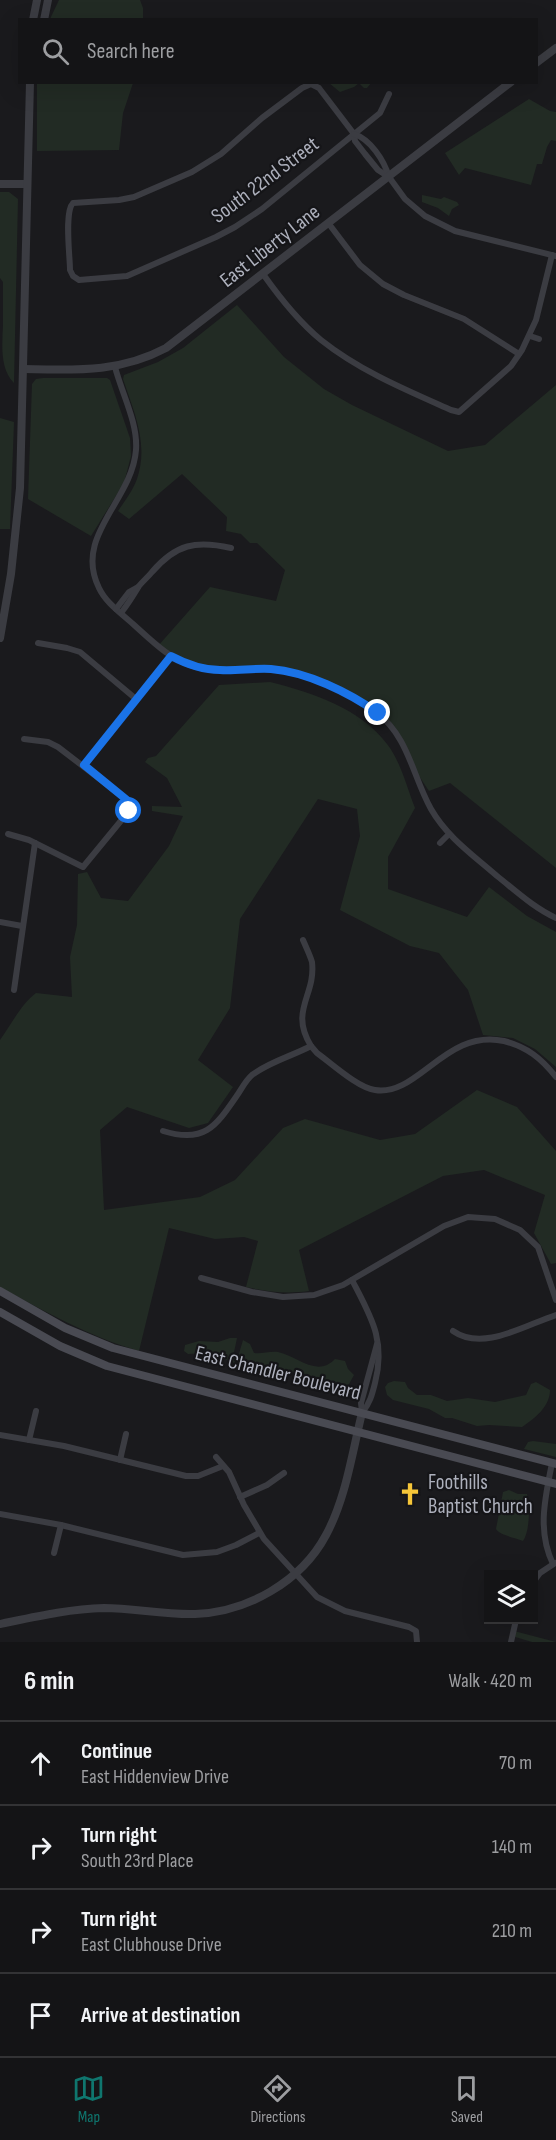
<!DOCTYPE html>
<html lang="en">
<head>
<meta charset="utf-8">
<style>
  body { margin:0; font-family:"Sofia Sans Condensed",sans-serif; background:#212123; color:#f1f3f6 }
  .controls { position:absolute; right:18px; bottom:18px; display:grid; overflow:hidden; border-radius:0px; box-shadow:0 6px 24px #0002 }
  .controls button { width:54px; height:54px; display:grid; place-items:center; padding:0; border:0; border-bottom:2px solid #333335; background:#141416; color:#f1f3f6; font:30px sans-serif }
  .stop { position:absolute; width:18px; height:18px; margin:-14px; border:4px solid #1a73e8; border-radius:50%; background:#fff }
  .stop.end { background:#1a73e8; border-color:#fff; box-shadow:0 2px 6px #0008 }
  .list { margin:0; padding:0; list-style:none }
  h2 { display:flex; justify-content:space-between; align-items:center; height:78px; margin:0; padding:0 24px; font-size:26px }
  h2 small { font-size:20px; font-weight:400; color:#9d9ea1 }
  .list li { display:grid; grid-template-columns:39px 1fr auto; gap:18px; align-items:center; box-sizing:border-box; height:84px; padding:0 24px; border-top:2px solid #333335 }
  .list b { display:block; font-size:22px; white-space:nowrap }
  .list p { margin:0; font-size:20px; white-space:nowrap; color:#9d9ea1 }
  .list em { font-size:20px; font-style:normal; color:#9d9ea1 }
  .icon { flex:none; width:33px; height:33px; fill:none; stroke:currentColor; stroke-width:2; stroke-linecap:round; stroke-linejoin:round }
  .map { position:relative; flex:none; width:556px; height:1642px; overflow:hidden }
  .search { position:absolute; background:#141416; box-shadow:0 6px 24px #0002; left:18px; right:18px; top:18px; height:66px; display:flex; align-items:center; gap:15px; box-sizing:border-box; padding:0 21px; border-radius:0px; color:#9d9ea1; font-size:22px }
  .sheet { height:414px; background:#141416 }
  nav { display:flex; justify-content:space-around; align-items:center; box-sizing:border-box; height:84px; border-top:2px solid #333335; background:#141416; font-size:16px; color:#9d9ea1 }
  nav a { display:grid; justify-items:center; gap:3px }
  nav .on { color:#0f766e }
  .map>svg:first-child { display:block }
  .green { fill:#222b24 }
  .lines { fill:none; stroke-linecap:round; stroke-linejoin:round }
  .minor { stroke:#3b3c42; stroke-width:6 }
  .tertiary { stroke:#3b3c42; stroke-width:8 }
  .secondary { stroke:#494a52; stroke-width:8 }
  .route { stroke:#1a73e8; stroke-width:8 }
  .labels { text-anchor:middle; dominant-baseline:central; stroke-width:4.5; stroke-linejoin:round; paint-order:stroke }
  .street-label { font-size:21px; fill:#adb0bc; stroke:#151518 }
  .poi-label { font-size:21px; fill:#adb0bc; stroke:#151518; text-anchor:start }
</style>
</head>
<body>
<div class="map">
<svg width="556" height="1642" viewBox="0 0 556 1642">
  <rect width="100%" height="100%" fill="#1a1a1d"/>
  <g class="green">
    <polygon points="59,0 140,0 143,8 143,19 50,19"/>
    <polygon points="37,83 133,83 123,113 119,150 37,151"/>
    <polygon points="329,83 371,83 367,88 364,88 359,83 354,87 340,92"/>
    <polygon points="529,99 550,111 556,112 556,141 551,140 547,147 542,164 537,164 531,185 465,168 459,175 445,153"/>
    <path d="M0,192H9L18,199L14,383C0,369 2,346 3,325C3,311 3,296 3,282L0,278Z"/>
    <polygon points="422,195 441,199 444,197 457,202 459,205 452,209 449,216 438,208 422,202"/>
    <path d="M237,305L284,357L324,389L352,405L448,451L485,445L556,385V868L450,783L429,791L413,767L401,739L363,702L292,671L196,667L158,646L210,587L276,601L285,570L257,543H250L241,534L226,531L227,517L182,474L129,519L118,511C125,501 133,490 137,479C149,444 134,412 123,379L124,375L158,362L183,348Z"/>
    <polygon points="43,378 107,378 110,380 130,438 131,456 124,483 91,536 28,499 32,384 36,379"/>
    <polygon points="0,418 14,422 10,529 0,529"/>
    <path d="M270,682C313,693 360,708 387,744C401,762 407,788 415,808L388,857V889L467,917L489,887L527,916L556,932V1067L535,1049L513,1038L483,1035L468,990L439,953L410,946L340,910L360,836L357,809L318,799L240,919L230,1008L198,1060L233,1087L208,1123L189,1128L127,1107L100,1130L104,1210L200,1197L235,1180L283,1128L305,1119L380,1140L415,1134L477,1090L517,1107L556,1151V1263L551,1264L534,1233L545,1195L484,1170L443,1176L299,1250L309,1291C287,1294 268,1292 246,1287L258,1241L244,1237L215,1239L169,1228L139,1351C88,1336 46,1312 0,1287V1040C11,1025 21,1004 36,993L72,997L70,957L77,925L78,874L87,872L101,898L128,901L169,846L183,816L152,811V806L182,807L167,778L145,762L148,758L156,756L219,685Z"/>
    <path d="M230,1338H237L233,1357H238L243,1340L250,1344L254,1353C262,1354 270,1351 278,1352C297,1356 317,1378 335,1359L345,1361L348,1369L354,1375L348,1386L314,1383L297,1373L242,1366L224,1359L214,1360L205,1353L188,1354L184,1351L185,1345L199,1341L218,1342Z"/>
    <path d="M394,1381L405,1382L408,1388L417,1395H431L447,1401L468,1398L495,1402L526,1395L531,1384L536,1382L550,1390C550,1407 534,1419 522,1427L489,1425L477,1426L452,1418H445L429,1409L393,1400L387,1395L385,1387L388,1383Z"/>
    <polygon points="533,1441 556,1444 556,1457 524,1449 528,1442"/>
    <path d="M509,1490L518,1494H527C530,1506 530,1531 523,1541C514,1537 501,1536 496,1529L503,1492Z"/>
    <polygon points="514,1631 556,1642 532,1642 512,1636"/>
  </g>
  <g class="lines">
    <g class="minor">
      <path d="M389,94L380,113L262,209L235,227L216,237L127,276L79,280L73,276L70,270C70,256 64,212 73,203L119,200L134,197L192,172L221,154L262,118L302,88L311,84L319,88L354,134L355,141L365,154L378,170L389,177L405,199L425,216L455,231L556,256"/>
      <path d="M354,134C370,139 384,160 389,177"/>
      <polyline points="329,224 360,265 383,284 404,295 464,319 519,354"/>
      <path d="M263,274C280,298 299,322 321,340C360,371 406,390 451,410L459,412L511,366L522,350L536,320L552,255"/>
      <polyline points="530,336 539,339"/>
      <path d="M115,367C122,394 138,423 136,450C132,501 73,536 99,588C106,603 121,613 133,624C152,641 170,660 196,667C219,673 241,668 263,669C299,670 348,690 376,712C409,737 412,775 431,809C447,837 473,855 497,876C516,891 534,908 556,918"/>
      <polyline points="116,609 129,592 138,587"/>
      <path d="M121,613C128,604 133,596 139,586C143,581 148,577 152,572C176,544 196,540 231,548"/>
      <polyline points="38,643 67,648 80,652 136,699"/>
      <polyline points="84,765 171,656"/>
      <polyline points="8,834 29,840 83,867 129,811 131,806 127,800 58,747 48,742 24,739"/>
      <polyline points="440,843 449,834"/>
      <polyline points="0,922 22,926"/>
      <polyline points="14,990 35,843"/>
      <path d="M311,1046L317,1053C331,1063 358,1088 375,1090C418,1097 446,1028 504,1041C527,1047 541,1058 556,1077"/>
      <path d="M163,1131C205,1144 216,1126 238,1094C242,1088 246,1080 252,1075C269,1062 292,1056 311,1046C289,1010 316,996 312,962C310,955 306,947 303,940"/>
      <polyline points="201,1278 252,1292 283,1297 314,1295 343,1285 444,1226 468,1217 495,1219 520,1230 538,1247 556,1300"/>
      <path d="M352,1280C371,1317 386,1340 375,1383C372,1395 370,1403 362,1413"/>
      <path d="M453,1331C483,1352 525,1325 556,1315"/>
      <polyline points="362,1413 361,1403 377,1344"/>
      <polyline points="0,1435 64,1446 186,1476 198,1476 223,1466"/>
      <polyline points="29,1440 36,1411"/>
      <polyline points="216,1457 229,1472 244,1505 264,1539 317,1597 345,1611 409,1627 416,1631 417,1642"/>
      <polyline points="120,1460 126,1434"/>
      <path d="M552,1463C545,1498 537,1531 553,1564"/>
      <polyline points="240,1497 267,1485 284,1473"/>
      <polyline points="0,1514 61,1525 183,1555 217,1552 236,1545 259,1533"/>
      <polyline points="54,1553 61,1525"/>
      <polyline points="534,1581 540,1573 555,1563"/>
      <polyline points="511,1642 516,1620"/>
    </g>
    <g class="tertiary">
      <polyline points="33,20 37,0"/>
      <polyline points="44,20 48,0"/>
      <polyline points="536,63 556,48"/>
      <polyline points="0,184 26,184"/>
      <path d="M24,369C75,370 119,373 166,348L511,82"/>
      <polyline points="0,638 11,574 20,488 30,82"/>
      <path d="M0,1624C34,1617 68,1609 104,1608C134,1608 164,1615 195,1614C247,1612 301,1582 326,1535C346,1498 352,1453 362,1413"/>
    </g>
    <g class="secondary">
      <polyline points="0,1291 65,1328 113,1348 556,1464"/>
      <polyline points="0,1312 60,1346 107,1366 556,1484"/>
    </g>
  </g>
  <g class="lines">
    <path class="route" d="M129,811L131,806L127,800L84,765L171,656C186,664 203,670 220,670C237,671 254,668 271,669C307,672 348,692 378,713"/>
  </g>
  <defs>
    <g id="church-bare" transform="scale(1.8)"><path d="M-1.2-6h2.4v3.5h3.3v2.4h-3.3V6h-2.4V-.1h-3.3v-2.4h3.3Z" fill="#f6c639" stroke="#151518" stroke-width="2.5" paint-order="stroke"/></g>
  </defs>
  <g fill-rule="evenodd">
    <use href="#church-bare" x="410" y="1494"/>
  </g>
  <g class="labels">
    <g class="street-label">
      <text transform="translate(265 180) rotate(-37)">South 22nd Street</text>
      <text transform="translate(270 246) rotate(-38)">East Liberty Lane</text>
      <text transform="translate(278 1373) rotate(14)">East Chandler Boulevard</text>
    </g>
    <g class="poi-label">
      <text x="428" y="1482">Foothills<tspan x="428" dy="24">Baptist Church</tspan></text>
    </g>
  </g>
</svg>
<div class="controls">
<button><svg class="icon" aria-label="layers" viewBox="0 0 24 24"><path d="M12 4l9 5-9 5-9-5zM3 14l9 5 9-5"/></svg></button>
</div>
<div class="stop" style="left:129px;top:811px"></div>
<div class="stop end" style="left:378px;top:713px"></div>
<div class="search"><svg class="icon" aria-label="search" viewBox="0 0 24 24"><circle cx="10" cy="10" r="6"/><path d="M15 15l6 6"/></svg>Search here</div>
</div>
<section class="sheet">
<h2>6 min<small>Walk · 420 m</small></h2>
<ul class="list">
<li><svg class="icon" aria-label="ahead" viewBox="0 0 24 24"><path d="M12 20V5M6 11l6-6 6 6"/></svg><div><b>Continue</b><p>East Hiddenview Drive</p></div><em>70 m</em></li>
<li><svg class="icon" aria-label="right" viewBox="0 0 24 24"><path d="M7 20v-9h11M14 6l5 5-5 5"/></svg><div><b>Turn right</b><p>South 23rd Place</p></div><em>140 m</em></li>
<li><svg class="icon" aria-label="right" viewBox="0 0 24 24"><path d="M7 20v-9h11M14 6l5 5-5 5"/></svg><div><b>Turn right</b><p>East Clubhouse Drive</p></div><em>210 m</em></li>
<li><svg class="icon" aria-label="arrive" viewBox="0 0 24 24"><path d="M6 21V4h12l-3 4 3 4H6"/></svg><div><b>Arrive at destination</b></div></li>
</ul>
</section>
<nav>
<a class="on"><svg class="icon" aria-label="map" viewBox="0 0 24 24"><path d="M3 6l6-2 6 2 6-2v14l-6 2-6-2-6 2zM9 4v14M15 6v14"/></svg>Map</a>
<a><svg class="icon" aria-label="directions" viewBox="0 0 24 24"><path d="M12 3l9 9-9 9-9-9zM9 14v-3h6M13 9l2 2-2 2"/></svg>Directions</a>
<a><svg class="icon" aria-label="saved" viewBox="0 0 24 24"><path d="M7 4h10v16l-5-4-5 4z"/></svg>Saved</a>
</nav>
</body>
</html>
